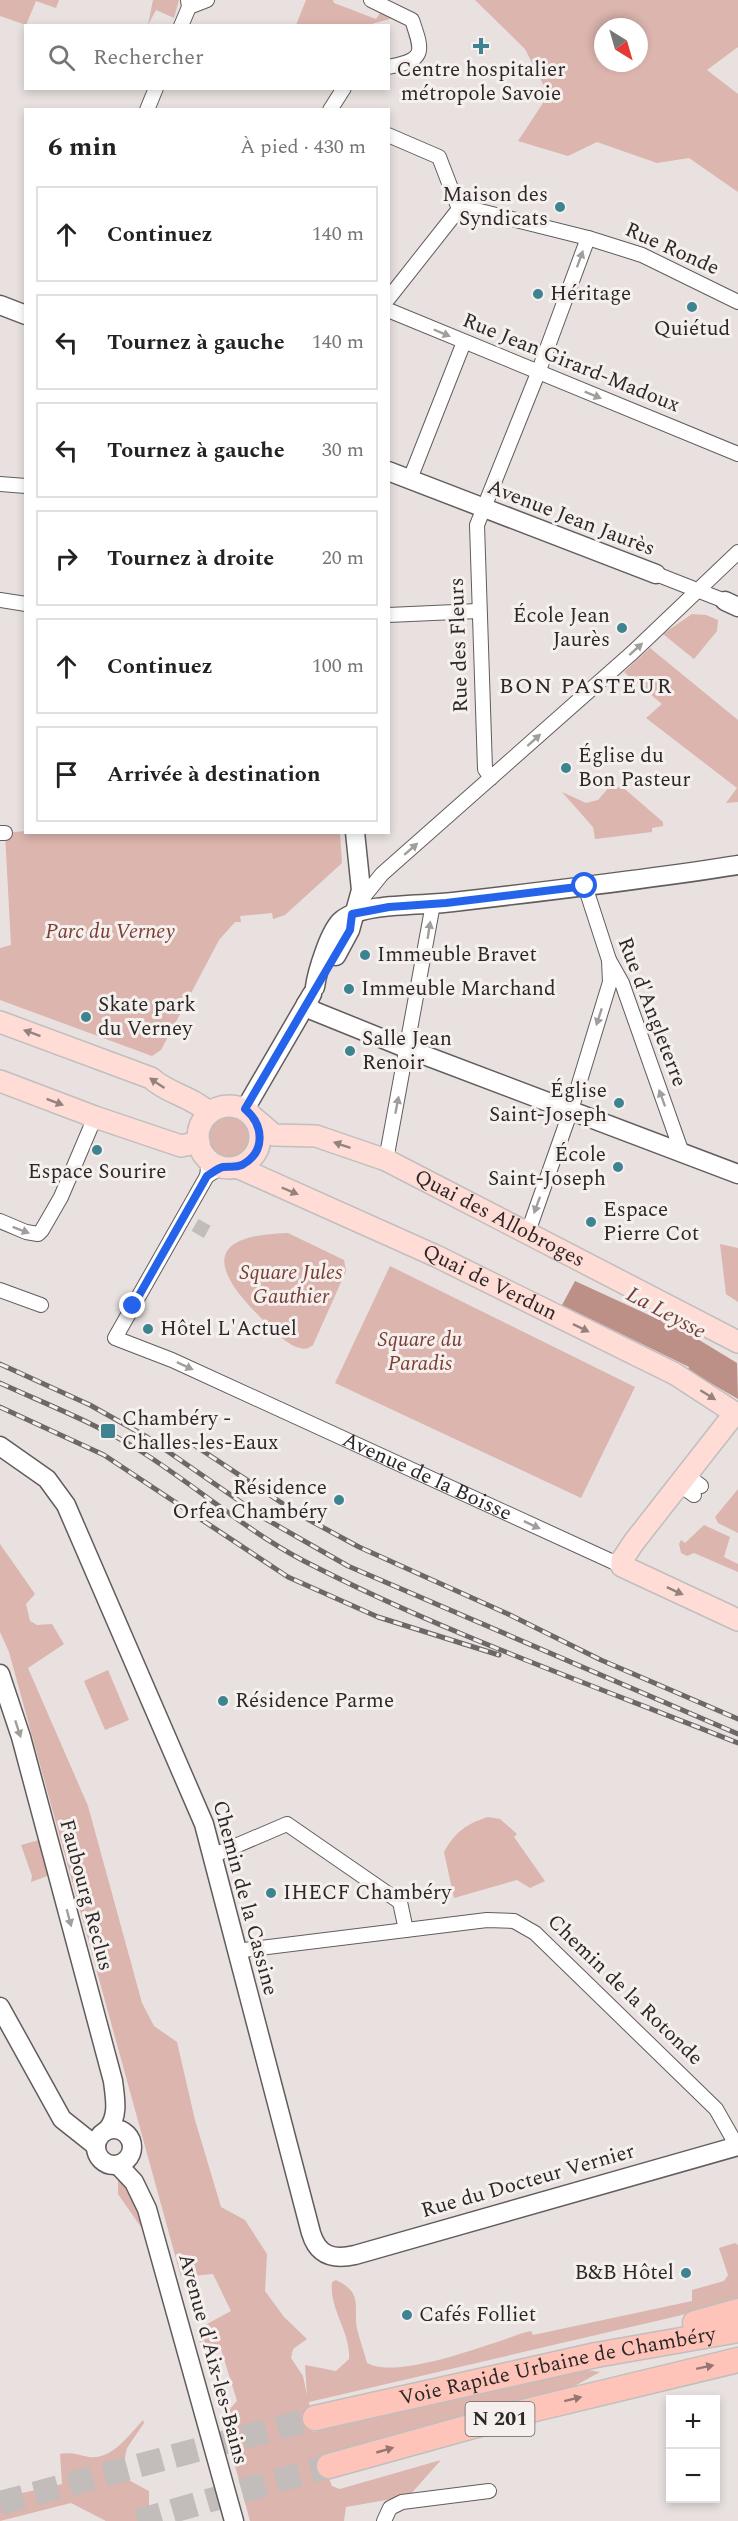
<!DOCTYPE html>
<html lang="fr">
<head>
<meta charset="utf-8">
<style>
  body { margin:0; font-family:Spectral,serif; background:#f2f2f2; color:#222 }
  .controls { position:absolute; right:18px; bottom:18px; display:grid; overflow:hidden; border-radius:0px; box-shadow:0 3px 9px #0003 }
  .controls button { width:54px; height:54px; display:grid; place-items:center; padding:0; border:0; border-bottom:2px solid #e0e0e0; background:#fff; color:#222; font:30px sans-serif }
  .compass { position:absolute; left:594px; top:18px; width:54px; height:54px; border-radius:50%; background:#fff; box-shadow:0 3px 9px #0003; rotate:143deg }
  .stop { position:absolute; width:18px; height:18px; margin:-14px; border:4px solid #2563eb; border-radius:50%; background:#fff }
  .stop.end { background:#2563eb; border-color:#fff; box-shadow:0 2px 6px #0008 }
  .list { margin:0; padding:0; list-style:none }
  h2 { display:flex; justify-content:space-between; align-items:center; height:78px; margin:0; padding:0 24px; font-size:26px }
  h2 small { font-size:20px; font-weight:400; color:#767676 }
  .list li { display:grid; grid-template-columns:39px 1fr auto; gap:18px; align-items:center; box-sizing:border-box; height:96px; margin:0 12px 12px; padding:0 12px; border:2px solid #e0e0e0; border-radius:0px }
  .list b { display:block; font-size:22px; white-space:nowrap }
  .list em { font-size:20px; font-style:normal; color:#767676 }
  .icon { flex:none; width:33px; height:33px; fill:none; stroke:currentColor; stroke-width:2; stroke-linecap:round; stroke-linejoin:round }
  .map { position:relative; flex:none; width:738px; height:2521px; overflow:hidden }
  .search { position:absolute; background:#fff; box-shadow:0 3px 9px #0003; left:24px; top:24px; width:366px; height:66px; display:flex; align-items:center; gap:15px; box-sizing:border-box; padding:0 21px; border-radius:0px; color:#767676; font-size:22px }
  .panel { position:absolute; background:#fff; box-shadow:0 3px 9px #0003; left:24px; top:108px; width:366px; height:726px; border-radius:0px }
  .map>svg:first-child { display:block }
  .green { fill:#dbb5ae; fill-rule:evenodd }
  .water { fill:#bc9087 }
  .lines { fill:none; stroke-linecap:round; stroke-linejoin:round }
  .street-tunnel { stroke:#c2bcbb; stroke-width:14; stroke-dasharray:14 7; stroke-linecap:butt }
  .highway-tunnel { stroke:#c2bcbb; stroke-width:24; stroke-dasharray:24 12; stroke-linecap:butt }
  .street-casing { stroke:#625d5c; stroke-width:16 }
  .secondary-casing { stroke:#625d5c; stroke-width:21 }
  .primary-casing { stroke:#bfbfbe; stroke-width:24 }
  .highway-casing { stroke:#bfbfbe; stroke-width:27 }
  .street { stroke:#fff; stroke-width:14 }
  .secondary { stroke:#fff; stroke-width:18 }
  .primary { stroke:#ffdcd5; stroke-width:21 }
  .highway { stroke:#ffc4b9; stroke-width:24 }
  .rail-casing { stroke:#6b6867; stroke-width:5 }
  .rail { stroke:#f5efed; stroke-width:3; stroke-dasharray:9; stroke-linecap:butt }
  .oneway { fill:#a09f9e }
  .oneway2 { fill:#95827e }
  .oneway3 { fill:#957670 }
  .route { stroke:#2563eb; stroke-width:8 }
  .poi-dot { fill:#3e8390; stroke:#f5efed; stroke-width:2 }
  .labels { text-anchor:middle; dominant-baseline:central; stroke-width:6; stroke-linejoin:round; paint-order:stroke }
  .shield { fill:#f5efed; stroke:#686463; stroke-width:1.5 }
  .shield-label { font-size:20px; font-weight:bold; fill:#2b2928 }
  .poi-label { font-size:21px; fill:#2b2928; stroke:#f5efed; text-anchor:start }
  .street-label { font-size:21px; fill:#2b2928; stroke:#f5efed }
  .park-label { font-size:21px; font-style:italic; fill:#793d33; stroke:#f5efed }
  .neighbourhood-label { font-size:22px; letter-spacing:1.5px; fill:#2b2928; stroke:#f5efed }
  .water-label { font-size:22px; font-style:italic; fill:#783d32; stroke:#f5efed }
</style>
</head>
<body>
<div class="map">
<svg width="738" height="2521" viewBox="0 0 738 2521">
  <rect width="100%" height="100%" fill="#e8e1e0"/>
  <g class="green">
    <polygon points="0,0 59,0 56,8 36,1 26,25 0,16"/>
    <polygon points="153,0 179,0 174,18 156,10 148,25"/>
    <polygon points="306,0 333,0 334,3 376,19 380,13 393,18 368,25 296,25"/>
    <path d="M475,0H738V47L707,70L738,94V192L689,158L657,163L597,142L568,156L518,141L543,103L546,90L525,49ZM603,27H639V63H603Z"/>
    <polygon points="692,614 706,615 718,620 717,631 694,659 663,634"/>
    <polygon points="650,648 738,720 738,802 726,803 737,788 646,718 662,704 624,672"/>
    <polygon points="620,785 663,822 663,826 652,828 652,832 595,839 593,827 562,792 586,803 598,800 611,785 616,789"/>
    <polygon points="25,831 340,833 342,863 285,915 273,919 272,913 240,916 241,922 235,922 219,940 161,1050 152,1056 0,1000 0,948 11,945 5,833"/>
    <circle cx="229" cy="1135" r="24"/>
    <path d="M288,1233L344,1260L346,1271L313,1345C309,1348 305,1350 300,1348C286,1345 270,1327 260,1317C209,1266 208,1235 288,1233Z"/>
    <polygon points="720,1244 738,1248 738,1302 726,1294"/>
    <polygon points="390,1266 635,1387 581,1498 335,1383"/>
    <polygon points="738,1489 738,1533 718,1523 715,1517"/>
    <polygon points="704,1525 730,1537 724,1557 738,1564 738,1572 694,1553 687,1556 681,1553 679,1544 681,1540 685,1543"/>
    <path d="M0,1544L35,1594L26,1604L30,1621L37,1625L52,1624L64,1644L28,1668L88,1806L142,2003L154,2026L177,2042L195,2120L221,2207L245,2220L267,2254L265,2291L284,2317L307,2339L293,2349L291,2358L303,2376L307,2395L305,2365L336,2371L349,2359C351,2332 329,2310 332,2282L336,2280C364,2293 353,2307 357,2329C360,2340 364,2352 367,2363C397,2380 489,2344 523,2333L531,2331L533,2335L692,2301V2290L724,2281L728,2275L719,2248L735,2243L738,2245V2302L309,2402L313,2432L471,2391L581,2369L600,2372L571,2388L322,2461L332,2486L340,2489L441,2460L409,2496L346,2507L344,2521H250L222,2418L237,2401L220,2346L202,2349L196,2330L231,2311L213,2274L181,2277L9,1652L0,1632Z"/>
    <polygon points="108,1670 129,1720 105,1730 84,1681"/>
    <path d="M488,1817L500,1819L517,1834L514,1837L545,1881L530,1888L517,1880L454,1898L444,1852C455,1832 466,1824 488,1817Z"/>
    <polygon points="39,1840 50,1875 31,1882 32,1876 21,1845"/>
    <polygon points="121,2179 132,2192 143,2230 118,2194 118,2181"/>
    <path d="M143,2420L144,2423L127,2448L121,2476L149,2491V2521H106L71,2503L0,2521V2498L62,2484L60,2454C73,2452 77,2455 89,2457C112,2460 129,2435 143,2420Z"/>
  </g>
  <polygon class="water" points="575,1281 686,1332 737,1363 738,1399 688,1370 689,1367 562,1305"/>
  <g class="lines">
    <polyline class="street-tunnel" points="195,1225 211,1234"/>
    <g class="highway-tunnel">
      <polyline points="0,2503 315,2418"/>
      <polyline points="138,2521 329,2466"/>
    </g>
    <g class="street-casing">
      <g id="street">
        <path d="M371,0L412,20C423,52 426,60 388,67"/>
        <polyline points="189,7 207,0"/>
        <polyline points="181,26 189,7 188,0"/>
        <polyline points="147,110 156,88"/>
        <polyline points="330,110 344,88"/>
        <polyline points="388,135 439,157 459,209 388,299"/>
        <polyline points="459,209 468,208 588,238 642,255 738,302"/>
        <polyline points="388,310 738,454"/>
        <polyline points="410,479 464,342"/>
        <polyline points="0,484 26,486"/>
        <polyline points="656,574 725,601"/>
        <polyline points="0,600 26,604"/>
        <polyline points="388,615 478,611"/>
        <polyline points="491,778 485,769 477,525 538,373 588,238"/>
        <polyline points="0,833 5,833"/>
        <polyline points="585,886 609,960 622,983 682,1153"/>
        <polyline points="361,900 382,874 632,653 738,552"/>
        <path id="s1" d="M209,1160L207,1176L115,1338L172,1360L622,1566"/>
        <polyline points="386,1160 433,904"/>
        <polyline points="207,1176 222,1167"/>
        <polyline points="0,1221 26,1232 38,1234 42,1230 61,1197 95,1117"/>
        <polyline points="528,1232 571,1110 610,982 609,960"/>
        <polyline points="0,1290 41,1305"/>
        <polyline points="686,1475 701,1486"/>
        <polyline points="679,1484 694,1495"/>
        <polyline points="212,1856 287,1824 400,1902 406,1930"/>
        <polyline points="236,1951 487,1920 514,1921 535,1933 716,2109 737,2146"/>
        <polyline points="384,2521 390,2508 402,2502 489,2491"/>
      </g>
    </g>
    <g class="secondary-casing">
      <g id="secondary">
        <polyline points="0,305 26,315"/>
        <polyline points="388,471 656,574"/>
        <polyline points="725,601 738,607"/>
        <polyline points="336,956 350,930 361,890 355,832"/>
        <path d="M315,987C317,972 330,929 342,920C363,902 425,906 453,902C548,891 643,880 738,865"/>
        <polyline points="306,1004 314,1011 408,1049 738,1174"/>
        <polyline points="245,1109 312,994"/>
        <path d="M0,1446L47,1479L66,1505L204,1824L311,2233C318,2256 333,2260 355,2255L738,2146"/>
        <path d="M0,1674L21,1737L113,2081C115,2098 119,2115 108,2129"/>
        <polyline points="0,2007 62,2119 96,2146"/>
        <circle cx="114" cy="2147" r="18"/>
        <polyline points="118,2165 134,2182 147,2209 234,2521"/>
      </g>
    </g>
    <g class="primary-casing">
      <g id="primary">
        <path d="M0,1022L151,1078C168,1094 192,1096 209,1113"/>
        <polyline points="0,1081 95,1117 181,1146 199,1142"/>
        <circle cx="229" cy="1137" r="31"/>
        <path id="s2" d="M254,1118L274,1135L316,1136L386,1160L738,1342"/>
        <path id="s3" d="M237,1167L436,1256L675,1374L735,1413L634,1542L622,1560V1566L738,1620"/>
      </g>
    </g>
    <g class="highway-casing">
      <g id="highway">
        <polyline points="695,2323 738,2311"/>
        <path id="s4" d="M315,2418L596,2355L738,2330"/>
        <polyline points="329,2466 531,2410 738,2360"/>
      </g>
    </g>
    <use href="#street" class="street"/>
    <use href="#secondary" class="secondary"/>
    <use href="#primary" class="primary"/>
    <use href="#highway" class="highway"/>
    <g class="rail-casing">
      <g id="rail">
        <polyline points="0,1364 90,1405 147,1437 264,1518 348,1566 738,1734"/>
        <path d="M0,1383C48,1405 98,1424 142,1452C197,1487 247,1531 304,1561C443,1633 593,1685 738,1743"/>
        <polyline points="0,1407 104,1455 288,1577 378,1617 499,1655"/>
        <polyline points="194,1445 300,1515 359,1547 508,1614 601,1660 738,1719"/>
      </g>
    </g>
    <use href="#rail" class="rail"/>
  </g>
  <defs><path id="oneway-solid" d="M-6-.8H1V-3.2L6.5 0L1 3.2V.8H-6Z" transform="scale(1.5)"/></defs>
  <g class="oneway">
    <use href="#oneway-solid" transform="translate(580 259) rotate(-70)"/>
    <use href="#oneway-solid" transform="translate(442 333) rotate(23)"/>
    <use href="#oneway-solid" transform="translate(593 395) rotate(22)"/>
    <use href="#oneway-solid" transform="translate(636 649) rotate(-42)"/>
    <use href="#oneway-solid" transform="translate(534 740) rotate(-42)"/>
    <use href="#oneway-solid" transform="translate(411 849) rotate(-41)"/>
    <use href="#oneway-solid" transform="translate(429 930) rotate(-81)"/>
    <use href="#oneway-solid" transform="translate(599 1017) rotate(108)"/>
    <use href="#oneway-solid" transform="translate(662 1098) rotate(-110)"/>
    <use href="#oneway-solid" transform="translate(397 1105) rotate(-79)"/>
    <use href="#oneway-solid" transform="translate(537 1205) rotate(110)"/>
    <use href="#oneway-solid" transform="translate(21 1230) rotate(21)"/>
    <use href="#oneway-solid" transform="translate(185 1366) rotate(25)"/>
    <use href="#oneway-solid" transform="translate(532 1525) rotate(25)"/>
    <use href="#oneway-solid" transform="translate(18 1729) rotate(72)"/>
    <use href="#oneway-solid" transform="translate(69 1918) rotate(75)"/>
  </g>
  <g class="oneway2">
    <use href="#oneway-solid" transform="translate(32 1033) rotate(-160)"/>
    <use href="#oneway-solid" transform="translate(157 1083) rotate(-146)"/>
    <use href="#oneway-solid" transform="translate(55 1102) rotate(21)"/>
    <use href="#oneway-solid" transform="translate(342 1145) rotate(-161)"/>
    <use href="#oneway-solid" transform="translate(290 1191) rotate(23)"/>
    <use href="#oneway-solid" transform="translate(581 1328) rotate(26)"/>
    <use href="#oneway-solid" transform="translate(708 1395) rotate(32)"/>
    <use href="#oneway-solid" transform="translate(675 1591) rotate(25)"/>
  </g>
  <g class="oneway3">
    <use href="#oneway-solid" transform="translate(705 2367) rotate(-12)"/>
    <use href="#oneway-solid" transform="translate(573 2399) rotate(-14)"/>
    <use href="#oneway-solid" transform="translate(385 2450) rotate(-16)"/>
  </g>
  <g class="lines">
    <path class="route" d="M133,1306L207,1176C212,1173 218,1168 223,1167C230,1166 235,1168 242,1165C266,1152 264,1125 245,1109L350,930L352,914L389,907L446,903L585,886"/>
  </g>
  <g class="poi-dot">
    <path d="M478 37h6v6h6v6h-6v6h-6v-6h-6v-6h6z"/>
    <circle cx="560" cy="207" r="6"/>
    <circle cx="538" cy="294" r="6"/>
    <circle cx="692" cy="307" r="6"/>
    <circle cx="622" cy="628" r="6"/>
    <circle cx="566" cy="768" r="6"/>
    <circle cx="365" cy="955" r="6"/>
    <circle cx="349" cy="989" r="6"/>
    <circle cx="86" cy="1017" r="6"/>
    <circle cx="350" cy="1051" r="6"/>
    <circle cx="619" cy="1103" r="6"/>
    <circle cx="97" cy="1150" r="6"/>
    <circle cx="618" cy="1167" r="6"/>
    <circle cx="591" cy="1222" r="6"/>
    <circle cx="148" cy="1329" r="6"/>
    <rect x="100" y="1423" width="16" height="16" rx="3"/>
    <circle cx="339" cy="1500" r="6"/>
    <circle cx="223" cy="1701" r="6"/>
    <circle cx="271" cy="1893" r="6"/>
    <circle cx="686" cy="2273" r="6"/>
    <circle cx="407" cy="2315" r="6"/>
  </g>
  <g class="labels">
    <rect class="shield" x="465.5" y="2402" width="69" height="34" rx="4.5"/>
    <g class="shield-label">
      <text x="500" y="2419">N 201</text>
    </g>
    <g class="poi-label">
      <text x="481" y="70" text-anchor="middle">Centre hospitalier<tspan x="481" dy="24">métropole Savoie</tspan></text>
      <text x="548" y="195" text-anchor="end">Maison des<tspan x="548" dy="24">Syndicats</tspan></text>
      <text x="550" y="294">Héritage</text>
      <text x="692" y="329" text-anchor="middle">Quiétud</text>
      <text x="610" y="616" text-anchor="end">École Jean<tspan x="610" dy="24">Jaurès</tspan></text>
      <text x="578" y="756">Église du<tspan x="578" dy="24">Bon Pasteur</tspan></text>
      <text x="377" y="955">Immeuble Bravet</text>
      <text x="361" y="989">Immeuble Marchand</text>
      <text x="98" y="1005">Skate park<tspan x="98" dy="24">du Verney</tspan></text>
      <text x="362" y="1039">Salle Jean<tspan x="362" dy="24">Renoir</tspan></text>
      <text x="607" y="1091" text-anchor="end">Église<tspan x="607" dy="24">Saint-Joseph</tspan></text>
      <text x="606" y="1155" text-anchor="end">École<tspan x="606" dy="24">Saint-Joseph</tspan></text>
      <text x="97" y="1172" text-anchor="middle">Espace Sourire</text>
      <text x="603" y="1210">Espace<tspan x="603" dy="24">Pierre Cot</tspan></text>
      <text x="160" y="1329">Hôtel L'Actuel</text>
      <text x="122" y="1419">Chambéry -<tspan x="122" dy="24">Challes-les-Eaux</tspan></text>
      <text x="327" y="1488" text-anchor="end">Résidence<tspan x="327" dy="24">Orfea Chambéry</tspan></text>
      <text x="235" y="1701">Résidence Parme</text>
      <text x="283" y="1893">IHECF Chambéry</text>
      <text x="674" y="2273" text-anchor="end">B&amp;B Hôtel</text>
      <text x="419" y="2315">Cafés Folliet</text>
    </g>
    <g class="street-label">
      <text transform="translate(672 249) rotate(24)">Rue Ronde</text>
      <text transform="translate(571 363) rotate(22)">Rue Jean Girard-Madoux</text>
      <text transform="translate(571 518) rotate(21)">Avenue Jean Jaurès</text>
      <text transform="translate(459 645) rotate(-92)">Rue des Fleurs</text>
      <text transform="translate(652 1012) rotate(69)">Rue d'Angleterre</text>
      <text stroke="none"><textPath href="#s2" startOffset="270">Quai des Allobroges</textPath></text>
      <text stroke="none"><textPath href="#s3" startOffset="278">Quai de Verdun</textPath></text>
      <text stroke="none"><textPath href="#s1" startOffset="544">Avenue de la Boisse</textPath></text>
      <text transform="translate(86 1895) rotate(75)">Faubourg Reclus</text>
      <text transform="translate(245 1898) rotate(75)">Chemin de la Cassine</text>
      <text transform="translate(625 1990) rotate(44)">Chemin de la Rotonde</text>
      <text transform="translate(528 2181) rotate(-16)">Rue du Docteur Vernier</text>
      <text transform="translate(213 2359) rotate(75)">Avenue d'Aix-les-Bains</text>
      <text stroke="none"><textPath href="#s4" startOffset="248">Voie Rapide Urbaine de Chambéry</textPath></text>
    </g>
    <g class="park-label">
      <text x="110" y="932">Parc du Verney</text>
      <text x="291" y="1273">Square Jules<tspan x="291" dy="24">Gauthier</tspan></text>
      <text x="420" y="1340">Square du<tspan x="420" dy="24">Paradis</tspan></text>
    </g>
    <g class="neighbourhood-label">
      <text x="586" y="686">BON PASTEUR</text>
    </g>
    <g class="water-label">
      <text transform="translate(666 1313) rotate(28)">La Leysse</text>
    </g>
  </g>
</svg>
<div class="controls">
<button>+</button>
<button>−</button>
</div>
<svg class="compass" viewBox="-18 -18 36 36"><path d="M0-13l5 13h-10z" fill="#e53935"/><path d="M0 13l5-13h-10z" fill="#767676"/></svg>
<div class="stop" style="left:585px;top:886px"></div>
<div class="stop end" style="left:133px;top:1306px"></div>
<div class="search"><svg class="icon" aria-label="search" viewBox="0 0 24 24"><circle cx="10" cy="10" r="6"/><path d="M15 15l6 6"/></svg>Rechercher</div>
<section class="panel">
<h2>6 min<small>À pied · 430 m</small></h2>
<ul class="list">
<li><svg class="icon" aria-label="ahead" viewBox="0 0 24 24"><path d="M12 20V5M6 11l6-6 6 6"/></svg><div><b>Continuez</b></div><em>140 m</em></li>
<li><svg class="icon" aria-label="left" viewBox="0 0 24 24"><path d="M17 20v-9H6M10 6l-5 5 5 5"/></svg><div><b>Tournez à gauche</b></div><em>140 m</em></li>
<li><svg class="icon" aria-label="left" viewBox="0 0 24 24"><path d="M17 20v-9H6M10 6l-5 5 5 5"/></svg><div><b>Tournez à gauche</b></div><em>30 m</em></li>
<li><svg class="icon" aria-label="right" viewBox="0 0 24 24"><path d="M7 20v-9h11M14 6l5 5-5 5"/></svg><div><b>Tournez à droite</b></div><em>20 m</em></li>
<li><svg class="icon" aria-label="ahead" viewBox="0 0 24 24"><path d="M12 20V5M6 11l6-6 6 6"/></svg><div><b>Continuez</b></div><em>100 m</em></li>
<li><svg class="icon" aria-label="arrive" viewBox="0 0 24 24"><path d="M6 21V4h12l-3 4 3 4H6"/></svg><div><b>Arrivée à destination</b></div></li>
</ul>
</section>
</div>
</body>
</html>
